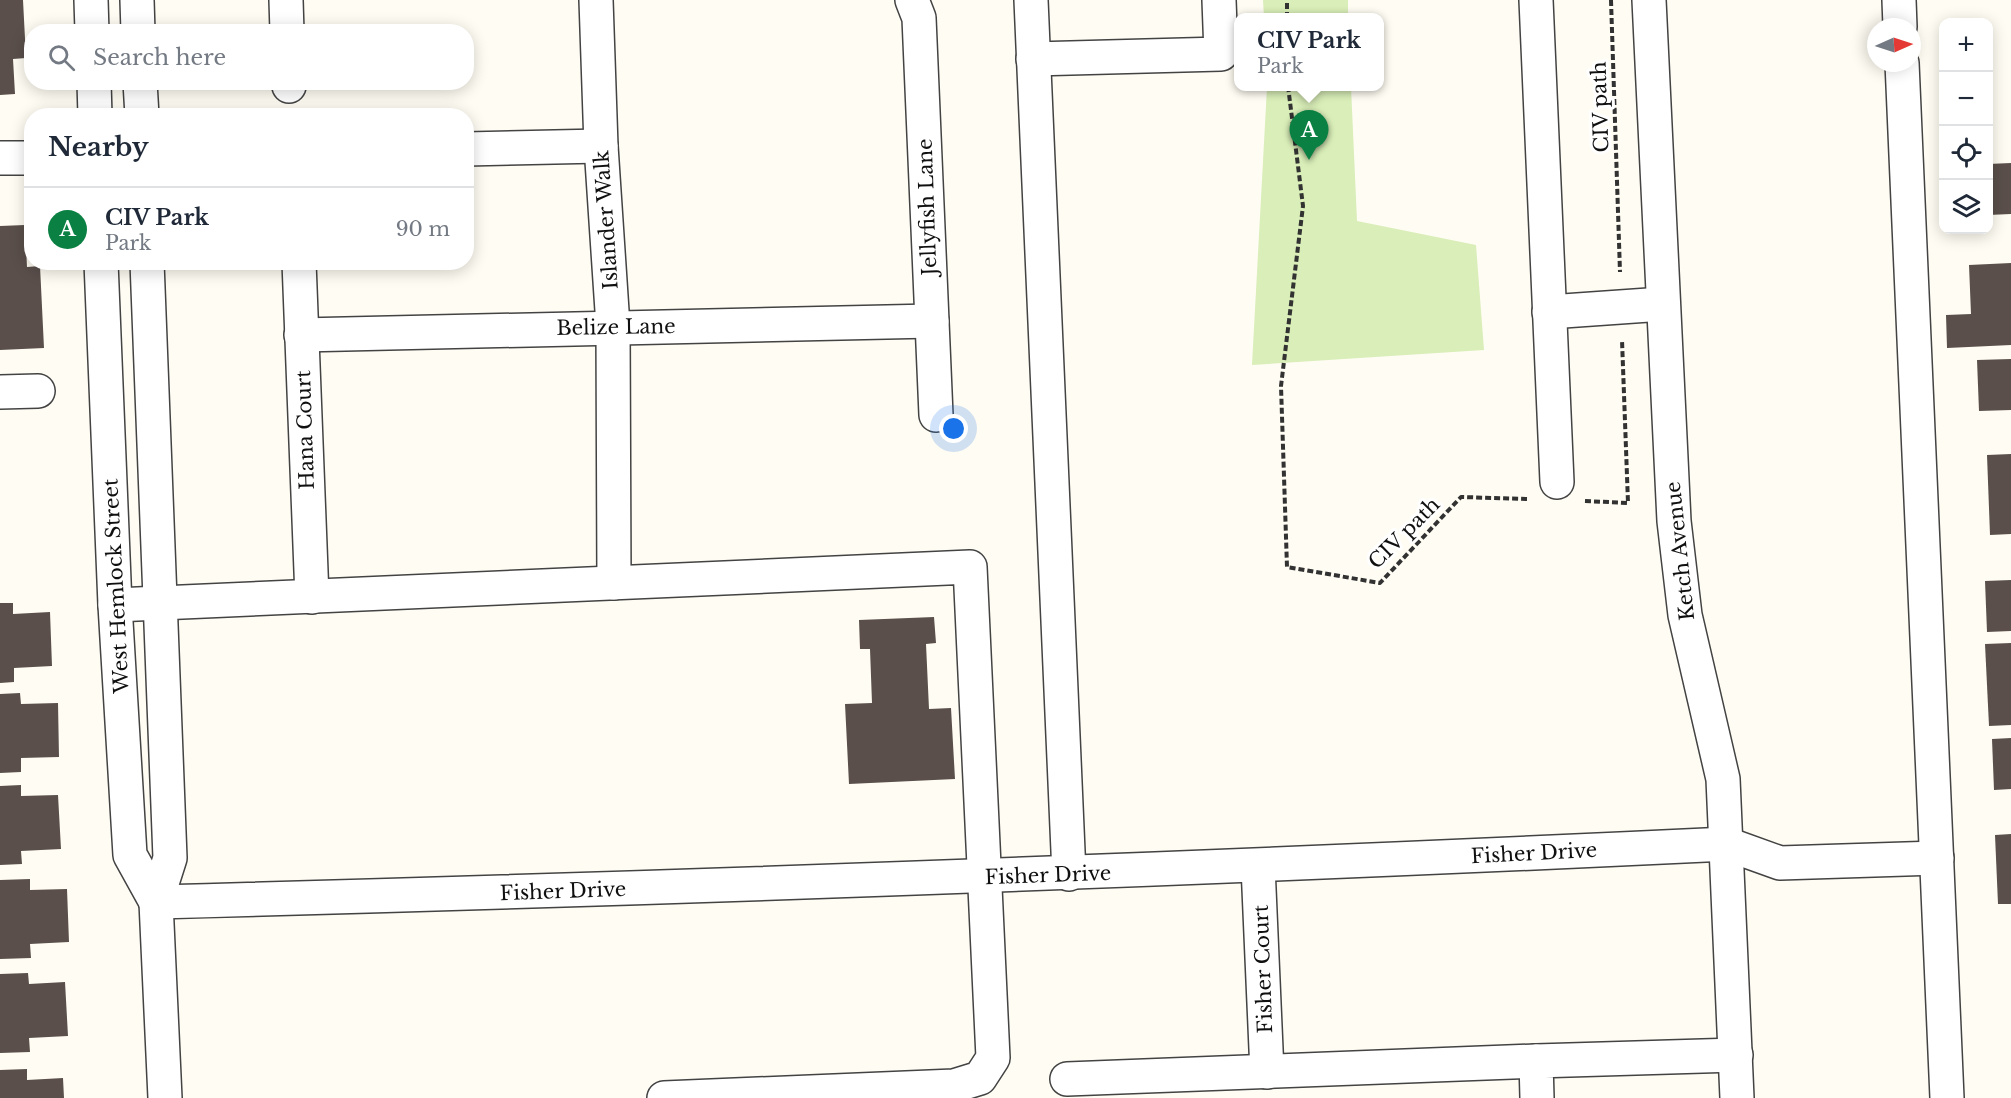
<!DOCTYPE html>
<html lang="en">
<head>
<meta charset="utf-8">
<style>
  body { margin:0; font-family:"Libre Baskerville",serif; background:#f2f2f3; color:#1f2937 }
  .controls { position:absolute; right:18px; top:18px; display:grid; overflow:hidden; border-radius:12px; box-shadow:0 3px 15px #0003 }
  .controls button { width:54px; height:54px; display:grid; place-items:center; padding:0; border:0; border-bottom:2px solid #e0e1e3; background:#fff; color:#1f2937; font:30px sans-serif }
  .compass { position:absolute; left:1867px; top:18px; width:54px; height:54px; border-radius:50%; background:#fff; box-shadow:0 3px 15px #0003; rotate:87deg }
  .you { position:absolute; left:954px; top:429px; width:21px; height:21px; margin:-15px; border:4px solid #fff; border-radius:50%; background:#1a73e8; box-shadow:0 0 0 9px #1a73e833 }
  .badge { display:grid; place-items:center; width:39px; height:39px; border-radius:50%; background:#0b8043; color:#fff; font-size:20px; font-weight:700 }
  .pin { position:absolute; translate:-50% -50px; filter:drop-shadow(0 2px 3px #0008) }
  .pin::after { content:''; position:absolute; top:32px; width:21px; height:18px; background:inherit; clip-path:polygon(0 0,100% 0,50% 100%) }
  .popup { position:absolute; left:1234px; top:13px; width:150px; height:78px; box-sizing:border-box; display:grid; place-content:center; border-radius:12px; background:#fff; filter:drop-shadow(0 2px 4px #0005); font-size:20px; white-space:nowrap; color:#747a83 }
  .popup b { font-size:22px; color:#1f2937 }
  .popup::after { content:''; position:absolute; left:50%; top:100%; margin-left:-12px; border:12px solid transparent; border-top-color:#fff }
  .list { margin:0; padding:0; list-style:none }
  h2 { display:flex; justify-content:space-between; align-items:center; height:78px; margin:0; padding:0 24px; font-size:26px }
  h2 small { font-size:20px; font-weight:400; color:#747a83 }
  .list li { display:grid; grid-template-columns:39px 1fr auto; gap:18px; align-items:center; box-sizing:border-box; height:84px; padding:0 24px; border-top:2px solid #e0e1e3 }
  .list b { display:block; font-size:22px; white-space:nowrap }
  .list p { margin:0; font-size:20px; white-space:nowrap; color:#747a83 }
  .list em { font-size:20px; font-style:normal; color:#747a83 }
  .icon { flex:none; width:33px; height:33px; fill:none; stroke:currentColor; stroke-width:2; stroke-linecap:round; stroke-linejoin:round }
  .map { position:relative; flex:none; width:2011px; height:1098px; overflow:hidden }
  .search { position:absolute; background:#fff; box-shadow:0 3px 15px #0003; left:24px; top:24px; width:450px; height:66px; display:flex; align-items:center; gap:15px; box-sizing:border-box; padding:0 21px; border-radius:24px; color:#747a83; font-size:22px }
  .panel { position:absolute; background:#fff; box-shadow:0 3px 15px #0003; left:24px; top:108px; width:450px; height:162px; border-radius:24px }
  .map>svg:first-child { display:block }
  .green { fill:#d9eeb8 }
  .building { fill:#5a4f4b }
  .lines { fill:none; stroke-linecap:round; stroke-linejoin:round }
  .minor-casing { stroke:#434343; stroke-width:36 }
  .path { stroke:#323232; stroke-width:4; stroke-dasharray:6 3; stroke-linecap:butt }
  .minor { stroke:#fff; stroke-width:33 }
  .labels { text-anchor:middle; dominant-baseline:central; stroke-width:6; stroke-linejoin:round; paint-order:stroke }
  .street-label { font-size:20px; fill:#101010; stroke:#fff }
</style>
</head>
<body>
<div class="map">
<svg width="2011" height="1098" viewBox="0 0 2011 1098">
  <rect width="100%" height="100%" fill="#fffcf3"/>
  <g class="green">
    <polygon points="1263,0 1348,0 1348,17 1264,17"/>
    <polygon points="1267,87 1351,87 1357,221 1476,245 1484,350 1252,365"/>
  </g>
  <g class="building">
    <polygon points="0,0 23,0 26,58 13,59 15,94 0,95"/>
    <polygon points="2011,163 2011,214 1988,215 1988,164"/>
    <polygon points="25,225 27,267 40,266 44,348 0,350 0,226"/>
    <polygon points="2011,263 2011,345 1947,348 1946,315 1971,314 1969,265"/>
    <polygon points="2011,359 2011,410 1979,411 1977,360"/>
    <polygon points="2011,454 2011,534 1990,535 1987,455"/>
    <polygon points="2011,580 2011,631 1987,632 1985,581"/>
    <polygon points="0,603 13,603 13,614 50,612 52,666 14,668 14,682 0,683"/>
    <polygon points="934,617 936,643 926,644 929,709 951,708 955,779 849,784 845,704 872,703 870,649 860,649 859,620"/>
    <polygon points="2011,643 2011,725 1989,726 1985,644"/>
    <polygon points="20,693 21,704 58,703 59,757 21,758 21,772 0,773 0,694"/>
    <polygon points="2011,738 2011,789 1994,790 1992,739"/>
    <polygon points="21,785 21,796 58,795 61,849 21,851 22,864 0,865 0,786"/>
    <polygon points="2011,834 2011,904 1998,904 1995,835"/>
    <polygon points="30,879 30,890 67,889 69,942 30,944 31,958 0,959 0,880"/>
    <polygon points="28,973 29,984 65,982 68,1036 29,1038 30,1052 0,1053 0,974"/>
    <polygon points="27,1069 27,1080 63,1078 64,1098 0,1098 0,1070"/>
  </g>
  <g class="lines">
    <g class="minor-casing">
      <g id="minor">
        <polyline points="91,0 92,32"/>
        <polyline points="137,0 138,32"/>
        <polyline points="286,0 287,32"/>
        <polyline points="596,0 601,146 613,326 614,583"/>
        <polyline points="912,0 919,18 936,415"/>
        <polyline points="1031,0 1069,874"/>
        <polyline points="1536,0 1557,482"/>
        <polyline points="1649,0 1674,521 1685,615 1723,779 1737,1098"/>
        <polyline points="1899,0 1900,27"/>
        <polyline points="1033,59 1221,54 1219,0"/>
        <polyline points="1902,63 1947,1098"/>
        <polyline points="94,82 95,116"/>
        <polyline points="140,82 142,116"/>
        <polyline points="289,82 289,86"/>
        <polyline points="466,149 601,146"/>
        <polyline points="0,158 32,158"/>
        <polyline points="101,262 115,605 130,855 156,902"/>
        <polyline points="147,262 170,858 156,902 165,1098"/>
        <polyline points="299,262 312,597"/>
        <polyline points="1549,312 1663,304"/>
        <polyline points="301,335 932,321"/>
        <polyline points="0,392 38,391"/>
        <polyline points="115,605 970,567 993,1058 980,1078 954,1086 664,1098"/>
        <polyline points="1258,866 1267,1072"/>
        <path d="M156,902C680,888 1203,869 1727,844L1780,863L1937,858"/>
        <polyline points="1067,1079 1536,1061"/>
        <polyline points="1537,1098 1536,1061 1736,1055"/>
      </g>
    </g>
    <g class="path">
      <polyline points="1611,0 1620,272"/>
      <polyline points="1287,18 1287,0"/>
      <polyline points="1288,86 1303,206 1281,386 1287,567 1380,583 1461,497 1527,499"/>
      <polyline points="1585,501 1628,503 1622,340"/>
    </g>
    <use href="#minor" class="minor"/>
  </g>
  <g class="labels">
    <g class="street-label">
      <text transform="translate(1600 107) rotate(-92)">CIV path</text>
      <text transform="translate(927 207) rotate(-92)">Jellyfish Lane</text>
      <text transform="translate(606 220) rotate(-94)">Islander Walk</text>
      <text transform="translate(616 327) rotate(-1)">Belize Lane</text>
      <text transform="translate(305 430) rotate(-92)">Hana Court</text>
      <text transform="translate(1404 533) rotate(-45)">CIV path</text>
      <text transform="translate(1680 551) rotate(-96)">Ketch Avenue</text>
      <text transform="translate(116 586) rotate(-93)">West Hemlock Street</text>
      <text transform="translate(1534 853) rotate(-3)">Fisher Drive</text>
      <text transform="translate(1048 875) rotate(-2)">Fisher Drive</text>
      <text transform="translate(563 891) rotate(-2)">Fisher Drive</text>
      <text transform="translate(1263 969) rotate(-92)">Fisher Court</text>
    </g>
  </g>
</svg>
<div class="controls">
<button>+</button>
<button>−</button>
<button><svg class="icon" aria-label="locate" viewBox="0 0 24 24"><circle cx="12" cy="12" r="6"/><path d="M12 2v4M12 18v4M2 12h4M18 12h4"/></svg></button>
<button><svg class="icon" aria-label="layers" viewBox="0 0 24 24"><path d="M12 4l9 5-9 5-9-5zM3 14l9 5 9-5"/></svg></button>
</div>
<svg class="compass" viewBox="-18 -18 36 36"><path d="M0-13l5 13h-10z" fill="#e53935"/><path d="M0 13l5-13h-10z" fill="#747a83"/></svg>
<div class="you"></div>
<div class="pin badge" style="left:1309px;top:160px">A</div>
<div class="popup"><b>CIV Park</b>Park</div>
<div class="search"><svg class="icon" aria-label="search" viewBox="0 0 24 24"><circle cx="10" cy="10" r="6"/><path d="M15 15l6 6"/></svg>Search here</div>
<section class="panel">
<h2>Nearby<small></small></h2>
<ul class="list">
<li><span class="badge">A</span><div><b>CIV Park</b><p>Park</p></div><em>90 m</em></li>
</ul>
</section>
</div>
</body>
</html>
